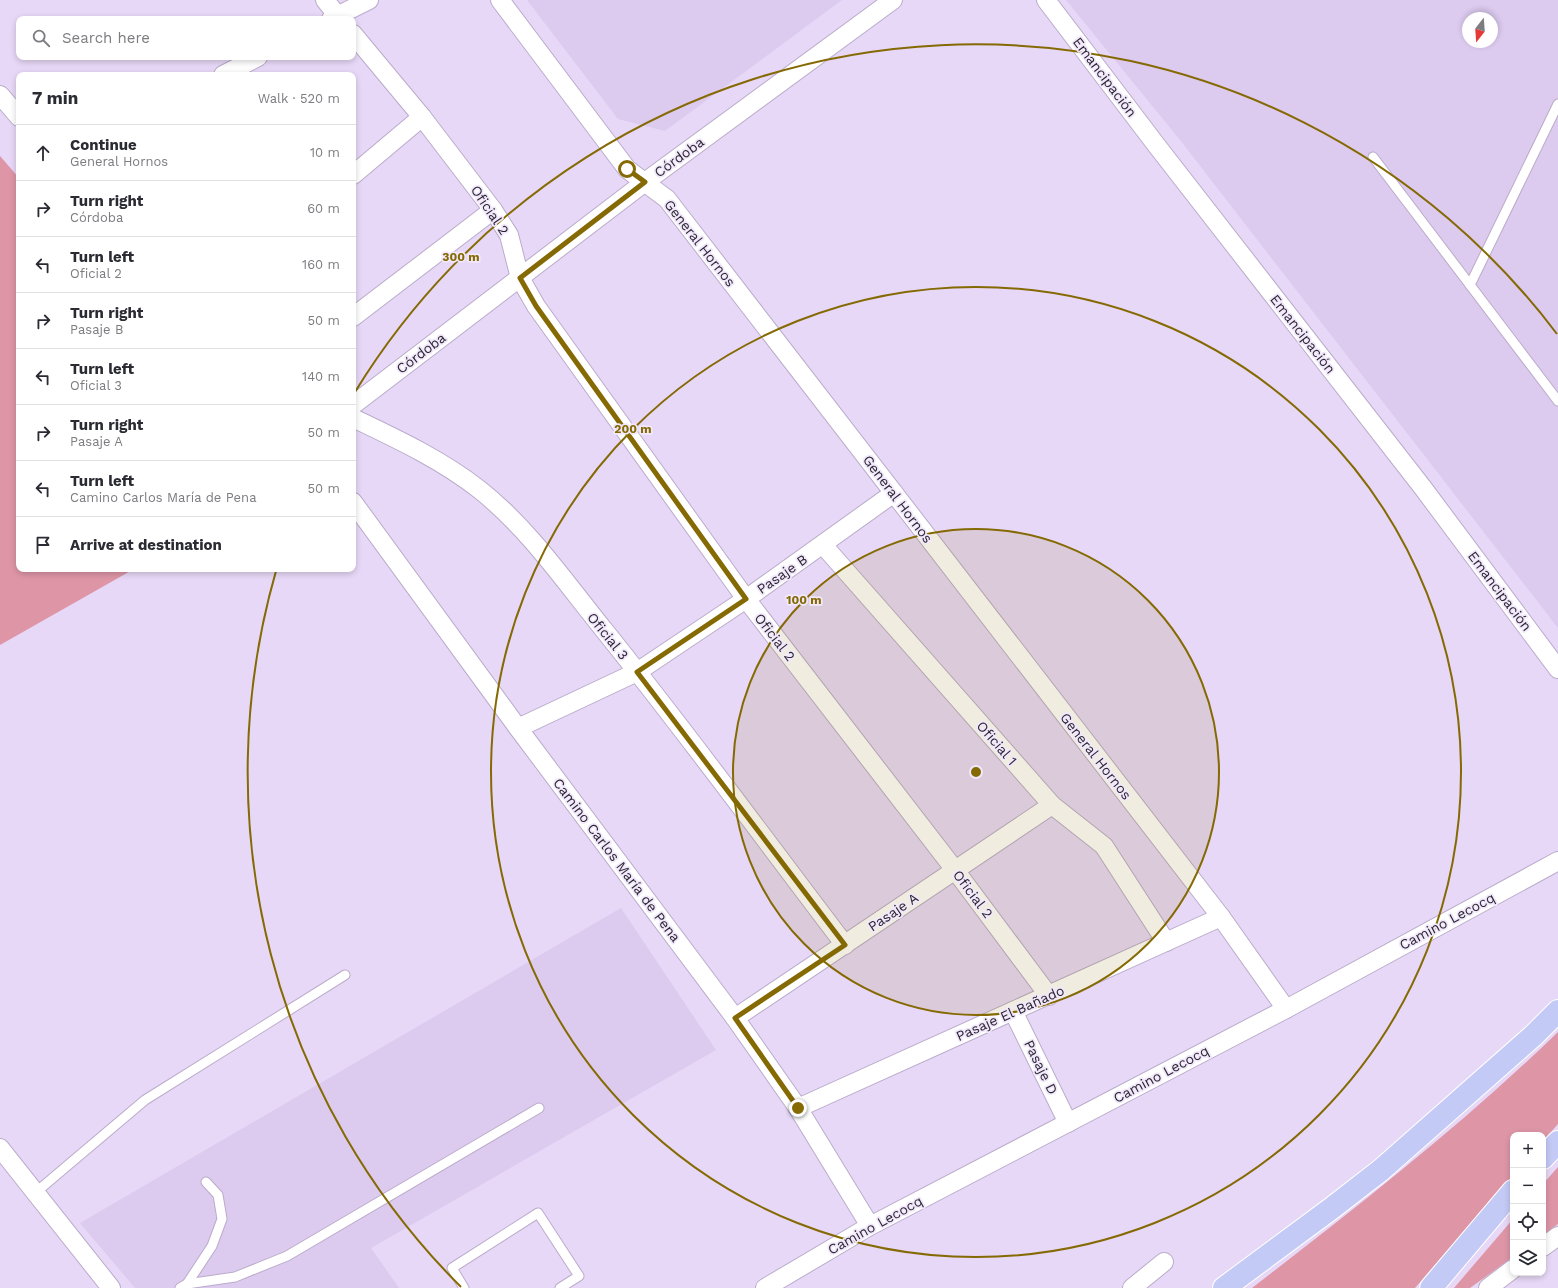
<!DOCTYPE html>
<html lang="en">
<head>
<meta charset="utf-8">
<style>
  body { margin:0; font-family:"Work Sans",sans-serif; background:#f7f7f7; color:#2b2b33 }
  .controls { position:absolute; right:12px; bottom:12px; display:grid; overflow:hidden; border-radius:8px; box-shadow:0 2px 6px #0003 }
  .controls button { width:36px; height:36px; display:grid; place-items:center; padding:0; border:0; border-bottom:1px solid #e1e1e2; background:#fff; color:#2b2b33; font:20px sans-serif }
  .compass { position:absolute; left:1462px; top:12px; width:36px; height:36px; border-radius:50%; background:#fff; box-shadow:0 2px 6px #0003; rotate:197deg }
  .stop { position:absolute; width:12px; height:12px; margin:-9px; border:3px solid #856903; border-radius:50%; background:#fff }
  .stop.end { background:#856903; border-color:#fff; box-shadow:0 1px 4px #0008 }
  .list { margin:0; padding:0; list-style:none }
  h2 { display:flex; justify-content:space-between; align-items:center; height:52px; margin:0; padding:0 16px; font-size:17px }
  h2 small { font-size:13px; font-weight:400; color:#7c7c81 }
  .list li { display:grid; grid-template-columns:26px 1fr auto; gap:12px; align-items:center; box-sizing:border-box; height:56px; padding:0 16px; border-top:1px solid #e1e1e2 }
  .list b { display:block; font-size:15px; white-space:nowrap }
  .list p { margin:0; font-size:13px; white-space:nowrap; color:#7c7c81 }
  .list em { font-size:13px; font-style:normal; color:#7c7c81 }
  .icon { flex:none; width:22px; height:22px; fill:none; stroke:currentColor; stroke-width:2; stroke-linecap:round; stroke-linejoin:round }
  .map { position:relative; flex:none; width:1558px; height:1288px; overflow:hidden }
  .search { position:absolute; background:#fff; box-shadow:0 2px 6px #0003; left:16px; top:16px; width:340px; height:44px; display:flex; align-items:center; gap:10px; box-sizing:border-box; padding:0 14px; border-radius:8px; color:#7c7c81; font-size:15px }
  .panel { position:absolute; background:#fff; box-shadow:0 2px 6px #0003; left:16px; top:72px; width:340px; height:500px; border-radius:8px }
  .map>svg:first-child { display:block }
  .built { fill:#dccaef; fill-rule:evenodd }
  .green { fill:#de96a7 }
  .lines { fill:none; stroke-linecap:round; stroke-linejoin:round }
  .service-casing { stroke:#baacca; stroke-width:11 }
  .minor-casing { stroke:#baacca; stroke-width:20 }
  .trunk-casing { stroke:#fff; stroke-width:24 }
  .service { stroke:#fff; stroke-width:9 }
  .minor { stroke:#fff; stroke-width:18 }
  .trunk { stroke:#c4caf6; stroke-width:22 }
  .route { stroke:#856903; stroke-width:5 }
  .ring { fill:none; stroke:#856903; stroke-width:2 }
  .labels { text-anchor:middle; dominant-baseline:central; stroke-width:3.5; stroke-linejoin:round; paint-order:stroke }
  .street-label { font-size:14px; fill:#2b2631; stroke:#f1e8fb }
  .centre { fill:#856903; stroke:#f1e8fb; stroke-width:2 }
  .ring-label { font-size:12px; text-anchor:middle; font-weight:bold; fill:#856903; stroke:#f1e8fb; stroke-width:3.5; stroke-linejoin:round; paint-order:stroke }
</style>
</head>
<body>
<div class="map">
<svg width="1558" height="1288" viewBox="0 0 1558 1288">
  <rect width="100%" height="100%" fill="#e7d8f7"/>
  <g class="built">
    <polygon points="527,0 842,0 665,131 618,119"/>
    <path d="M1066,0H1558V628L1180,140ZM1468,18H1492V42H1468Z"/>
    <polygon points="621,908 716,1050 371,1248 399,1288 135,1288 80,1223"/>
  </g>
  <g class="green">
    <polygon points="0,156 19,178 19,569 134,569 0,645"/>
    <path d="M1558,1032V1124L1543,1141V1135H1513V1175L1415,1288H1252C1357,1207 1462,1125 1558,1032Z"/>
    <polygon points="1558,1167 1558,1224 1543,1235 1543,1184"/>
    <polygon points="1513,1219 1513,1257 1470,1288 1454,1288"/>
  </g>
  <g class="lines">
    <g class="service-casing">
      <g id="service">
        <polyline points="1373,157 1558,401"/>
        <polyline points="1470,285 1558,104"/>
        <polyline points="35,1193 145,1100 345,975"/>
        <polyline points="187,1284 212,1246 222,1219 218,1195 206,1182"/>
        <polyline points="180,1288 187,1284 235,1277 287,1256 539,1108"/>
        <polyline points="464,1288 452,1268 538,1213 579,1276 560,1288"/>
      </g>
    </g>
    <g class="minor-casing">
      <g id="minor">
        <polyline points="325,0 340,19"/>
        <polyline points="500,0 627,169 667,199 1221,917 1286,1009"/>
        <polyline points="1046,0 1157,146 1423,488 1558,669"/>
        <polyline points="331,19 369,0"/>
        <polyline points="353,34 422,117 493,210 509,235 520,278 536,306 746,599 955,870 1049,996"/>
        <polyline points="223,75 258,57"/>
        <polyline points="0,95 19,117"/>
        <polyline points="353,175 422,117"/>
        <polyline points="353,317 493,210"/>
        <polyline points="353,405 645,182 893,0"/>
        <path d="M353,418C397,439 442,460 480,490C529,529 565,582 604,630C687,733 765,840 845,945"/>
        <polyline points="353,502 518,728 735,1018 798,1108 870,1226"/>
        <polyline points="823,545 1052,805 1104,846 1166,942"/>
        <polyline points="518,728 637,672 746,599 894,493"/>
        <polyline points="1013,1011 1068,1123"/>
        <polyline points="735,1018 1052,805"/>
        <polyline points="798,1108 1221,917"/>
        <polyline points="0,1148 111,1288"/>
        <polyline points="1543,1247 1558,1236"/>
        <polyline points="765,1288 870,1226 1286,1009 1558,861"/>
        <polyline points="1132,1288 1164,1262"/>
        <polyline points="1488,1288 1513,1269"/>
      </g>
    </g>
    <g class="trunk-casing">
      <g id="trunk">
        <polyline points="1543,1158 1558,1142"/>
        <polyline points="1224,1288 1332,1208 1381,1170 1534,1035 1558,1011"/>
        <polyline points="1431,1288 1513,1191"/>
      </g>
    </g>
    <use href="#service" class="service"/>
    <use href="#minor" class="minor"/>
    <use href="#trunk" class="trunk"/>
  </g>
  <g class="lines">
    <polyline class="route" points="627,169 645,182 520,278 536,306 746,599 637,672 845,945 735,1018 798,1108"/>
  </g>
  <circle cx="976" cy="772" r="243" fill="#856903" fill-opacity=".12"/>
  <g class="ring">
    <circle cx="976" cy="772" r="243"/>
    <circle cx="976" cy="772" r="485"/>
    <path d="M461 1287A728 728 0 0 1 276 571M355 392A728 728 0 0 1 1557 334"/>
  </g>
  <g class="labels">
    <g class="street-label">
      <text transform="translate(1105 77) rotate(53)">Emancipación</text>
      <text transform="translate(679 157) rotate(-36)">Córdoba</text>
      <text transform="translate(490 210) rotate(56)">Oficial 2</text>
      <text transform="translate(700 243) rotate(52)">General Hornos</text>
      <text transform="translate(1303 334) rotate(52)">Emancipación</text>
      <text transform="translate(421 353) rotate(-37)">Córdoba</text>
      <text transform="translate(898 499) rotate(53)">General Hornos</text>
      <text transform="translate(782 574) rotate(-35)">Pasaje B</text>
      <text transform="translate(1500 591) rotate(53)">Emancipación</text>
      <text transform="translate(608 636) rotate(51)">Oficial 3</text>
      <text transform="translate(775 637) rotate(52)">Oficial 2</text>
      <text transform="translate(997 743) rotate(49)">Oficial 1</text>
      <text transform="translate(1096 756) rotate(52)">General Hornos</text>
      <text transform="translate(617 860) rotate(53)">Camino Carlos María de Pena</text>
      <text transform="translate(973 894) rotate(53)">Oficial 2</text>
      <text transform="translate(893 912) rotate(-34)">Pasaje A</text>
      <text transform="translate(1447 921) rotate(-28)">Camino Lecocq</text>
      <text transform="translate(1010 1013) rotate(-24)">Pasaje El Bañado</text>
      <text transform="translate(1041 1067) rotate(64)">Pasaje D</text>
      <text transform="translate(1161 1074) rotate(-28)">Camino Lecocq</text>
      <text transform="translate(875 1225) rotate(-29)">Camino Lecocq</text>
    </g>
  </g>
  <circle cx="976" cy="772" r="6" class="centre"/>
  <g class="ring-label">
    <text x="461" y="261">300 m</text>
    <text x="633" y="433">200 m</text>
    <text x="804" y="604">100 m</text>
  </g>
</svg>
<div class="controls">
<button>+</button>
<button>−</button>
<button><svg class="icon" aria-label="locate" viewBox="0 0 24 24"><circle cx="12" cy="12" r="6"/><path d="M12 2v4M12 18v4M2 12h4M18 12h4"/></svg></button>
<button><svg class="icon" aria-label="layers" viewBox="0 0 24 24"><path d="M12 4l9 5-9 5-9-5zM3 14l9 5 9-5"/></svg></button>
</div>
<svg class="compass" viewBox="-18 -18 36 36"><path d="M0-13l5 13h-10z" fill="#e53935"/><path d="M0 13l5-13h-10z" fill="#7c7c81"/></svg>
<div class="stop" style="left:627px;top:169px"></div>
<div class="stop end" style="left:798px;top:1108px"></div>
<div class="search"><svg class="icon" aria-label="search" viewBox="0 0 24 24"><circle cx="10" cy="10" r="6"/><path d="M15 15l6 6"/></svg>Search here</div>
<section class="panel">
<h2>7 min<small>Walk · 520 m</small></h2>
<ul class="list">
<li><svg class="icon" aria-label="ahead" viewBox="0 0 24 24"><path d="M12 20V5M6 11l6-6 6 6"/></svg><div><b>Continue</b><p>General Hornos</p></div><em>10 m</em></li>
<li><svg class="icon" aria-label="right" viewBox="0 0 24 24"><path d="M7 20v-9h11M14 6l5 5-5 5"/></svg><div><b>Turn right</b><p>Córdoba</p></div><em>60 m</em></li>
<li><svg class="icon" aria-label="left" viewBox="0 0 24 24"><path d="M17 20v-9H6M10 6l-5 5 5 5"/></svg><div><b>Turn left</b><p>Oficial 2</p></div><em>160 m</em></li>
<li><svg class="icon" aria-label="right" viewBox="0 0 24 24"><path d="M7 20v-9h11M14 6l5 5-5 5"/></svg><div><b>Turn right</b><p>Pasaje B</p></div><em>50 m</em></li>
<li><svg class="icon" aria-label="left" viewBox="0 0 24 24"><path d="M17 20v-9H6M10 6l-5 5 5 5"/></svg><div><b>Turn left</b><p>Oficial 3</p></div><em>140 m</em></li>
<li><svg class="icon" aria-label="right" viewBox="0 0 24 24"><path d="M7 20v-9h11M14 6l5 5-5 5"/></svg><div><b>Turn right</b><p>Pasaje A</p></div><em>50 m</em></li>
<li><svg class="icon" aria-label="left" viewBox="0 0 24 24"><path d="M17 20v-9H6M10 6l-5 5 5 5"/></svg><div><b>Turn left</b><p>Camino Carlos María de Pena</p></div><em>50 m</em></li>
<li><svg class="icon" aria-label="arrive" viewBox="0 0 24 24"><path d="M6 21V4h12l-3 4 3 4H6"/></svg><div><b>Arrive at destination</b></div></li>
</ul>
</section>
</div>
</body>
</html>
